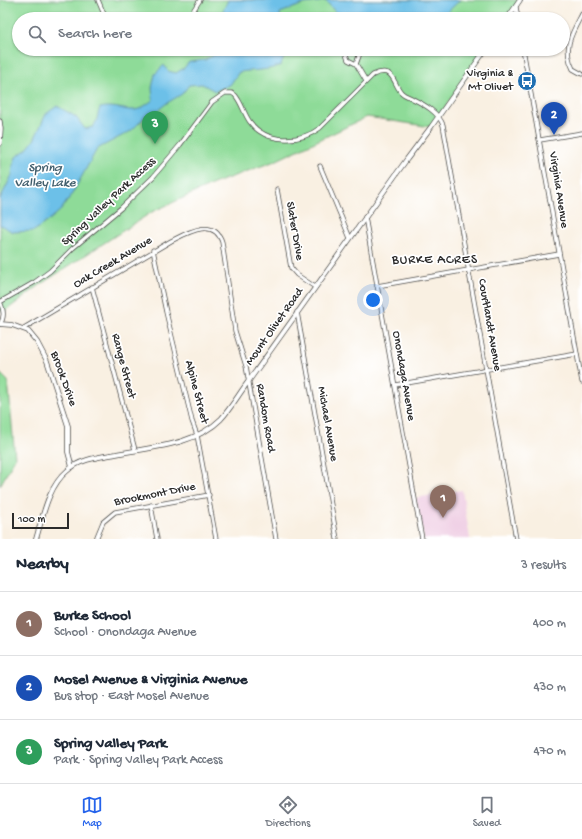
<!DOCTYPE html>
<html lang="en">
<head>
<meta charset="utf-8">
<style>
  body { margin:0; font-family:"Gochi Hand",sans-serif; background:#f6f6f7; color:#1f2937 }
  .scale { position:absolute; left:12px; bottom:10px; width:57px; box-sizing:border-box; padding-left:4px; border:2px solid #2b2b2b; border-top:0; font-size:11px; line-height:14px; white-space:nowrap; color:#2b2b2b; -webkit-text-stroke:3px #fff; paint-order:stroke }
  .you { position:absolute; left:373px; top:300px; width:14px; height:14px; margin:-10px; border:3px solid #fff; border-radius:50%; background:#1a73e8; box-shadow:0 0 0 6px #1a73e833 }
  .badge { display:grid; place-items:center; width:26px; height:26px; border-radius:50%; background:#2563eb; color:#fff; font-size:13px; font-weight:700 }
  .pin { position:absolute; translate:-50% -33px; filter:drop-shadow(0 1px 2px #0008) }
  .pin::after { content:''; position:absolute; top:21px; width:14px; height:12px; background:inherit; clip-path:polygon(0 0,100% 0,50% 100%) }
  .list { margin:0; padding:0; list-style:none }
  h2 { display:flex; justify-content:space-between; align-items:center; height:52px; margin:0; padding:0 16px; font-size:17px }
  h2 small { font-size:13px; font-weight:400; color:#747a83 }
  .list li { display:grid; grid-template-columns:26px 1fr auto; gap:12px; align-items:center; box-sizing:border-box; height:64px; padding:0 16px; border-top:1px solid #e0e1e3 }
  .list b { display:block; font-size:15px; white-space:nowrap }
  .list p { margin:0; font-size:13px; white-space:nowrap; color:#747a83 }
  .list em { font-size:13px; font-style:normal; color:#747a83 }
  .icon { flex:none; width:22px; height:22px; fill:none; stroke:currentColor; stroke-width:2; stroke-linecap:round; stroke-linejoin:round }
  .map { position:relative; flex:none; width:582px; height:539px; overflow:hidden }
  .search { position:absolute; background:#fff; box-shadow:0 1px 3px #0004; left:12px; right:12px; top:12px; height:44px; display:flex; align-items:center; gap:10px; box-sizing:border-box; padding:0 14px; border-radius:22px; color:#747a83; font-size:15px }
  .sheet { height:244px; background:#fff }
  nav { display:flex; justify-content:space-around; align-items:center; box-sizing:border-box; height:56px; border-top:1px solid #e0e1e3; background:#fff; font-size:11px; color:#747a83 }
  nav a { display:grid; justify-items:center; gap:2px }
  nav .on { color:#2563eb }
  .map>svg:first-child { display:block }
  .built { fill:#f0d0e5 }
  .green { fill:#8edb98; stroke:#5c8362 }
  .water { fill:#6cc0e8; stroke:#4c768a }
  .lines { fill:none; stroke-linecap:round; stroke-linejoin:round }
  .minor-casing { stroke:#4a4946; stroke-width:5 }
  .tertiary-casing { stroke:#4a4946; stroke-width:5.5 }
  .minor { stroke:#fff; stroke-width:3.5 }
  .tertiary { stroke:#fff; stroke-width:4 }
  .labels { text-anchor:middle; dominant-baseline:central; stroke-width:3.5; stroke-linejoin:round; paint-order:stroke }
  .poi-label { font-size:12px; fill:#2b2b2b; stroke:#fff; text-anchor:end }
  .street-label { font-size:12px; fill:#2b2b2b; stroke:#fff }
  .water-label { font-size:13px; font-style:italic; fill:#425f6d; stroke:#fff }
  .neighbourhood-label { font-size:13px; letter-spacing:1px; fill:#2b2b2b; stroke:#fff }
</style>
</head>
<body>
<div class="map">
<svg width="582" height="539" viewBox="0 0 582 539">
  <rect width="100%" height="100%" fill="#fff"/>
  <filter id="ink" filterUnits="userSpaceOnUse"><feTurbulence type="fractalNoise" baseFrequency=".025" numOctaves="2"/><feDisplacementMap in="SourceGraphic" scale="8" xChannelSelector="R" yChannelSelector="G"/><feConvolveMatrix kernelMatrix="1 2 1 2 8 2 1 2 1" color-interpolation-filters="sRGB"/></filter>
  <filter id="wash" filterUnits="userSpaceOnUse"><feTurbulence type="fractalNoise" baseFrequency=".012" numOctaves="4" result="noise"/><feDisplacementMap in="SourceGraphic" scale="16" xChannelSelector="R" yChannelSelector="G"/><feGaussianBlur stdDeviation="0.9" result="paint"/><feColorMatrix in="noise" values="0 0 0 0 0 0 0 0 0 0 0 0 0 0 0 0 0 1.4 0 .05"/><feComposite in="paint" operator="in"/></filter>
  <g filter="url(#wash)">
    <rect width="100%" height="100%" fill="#f9f0e2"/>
    <polygon class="built" points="462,490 470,539 424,539 416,498"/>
    <g class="green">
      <polygon points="0,0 520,0 507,19 19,19 19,49 486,49 431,127 367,117 275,161 218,182 152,212 44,282 4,312 0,310"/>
      <polygon points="0,373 8,381 15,458 0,486"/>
    </g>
    <g class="water">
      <polygon points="228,0 460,0 440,19 345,19 337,14 326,1 304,4 280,13 281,19 221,19 221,15"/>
      <path d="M232,49H286V52L281,65C268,71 253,70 239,72L230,85L215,91L202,84L189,85L182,94L167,103L158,110L145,117L131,131L97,149L72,194L61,210L48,221L34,231L13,232L0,225V199L12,175L13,165L16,157L27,149L34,140L46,114L57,106L76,117L85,129L93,127C98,120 97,115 100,108C115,104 128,113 139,109C144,107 148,103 153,100L152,88L155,74L164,65L168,71L176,73L184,68L189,62L205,60L221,51L231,53Z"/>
    </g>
  </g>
  <g filter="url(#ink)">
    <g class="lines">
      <g class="minor-casing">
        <g id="minor">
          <polyline points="98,0 106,19"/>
          <polyline points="516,7 518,19"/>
          <path d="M582,14C572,33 562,48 573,69L582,74"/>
          <polyline points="186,19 193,11 200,0"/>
          <polyline points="344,49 348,60 356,64 366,81"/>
          <polyline points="523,49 582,382"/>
          <polyline points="356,64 359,56 357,49"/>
          <polyline points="0,121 1,129 0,144"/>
          <polyline points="540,140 582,133"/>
          <polyline points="320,166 350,238"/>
          <polyline points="277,189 291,268 297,275 315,287"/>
          <polyline points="365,217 422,539"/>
          <polyline points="153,250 166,312 192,421 197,435 216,539"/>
          <polyline points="377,286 559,254"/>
          <polyline points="92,287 135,450"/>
          <path d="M0,302L35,282L50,271L73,248L121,208L153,177L180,145L212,102L225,93H232L235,95C242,103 244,114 250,122C266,144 300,143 320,128L373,75C377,73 382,71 388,73C395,77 396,88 402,93C405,96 410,97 413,99C425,105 438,112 443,125L516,539"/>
          <path d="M0,302C4,310 5,317 0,324"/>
          <polyline points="297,312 337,539"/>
          <path d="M24,328L171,241C187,233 214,217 222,242L235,331L246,366L276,539"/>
          <polyline points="395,385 577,354"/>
          <polyline points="151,505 157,539"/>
          <polyline points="96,539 103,522 115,512 209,495"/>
        </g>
      </g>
      <g class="tertiary-casing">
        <g id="tertiary">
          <polyline points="507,19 520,0"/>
          <polyline points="0,324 12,325 28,331 37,342 47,361 68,426 68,452 72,467"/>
          <path d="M36,539C43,516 48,487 67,471C80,459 99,457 116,454C151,447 194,446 221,419C231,408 239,394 248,382L407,159L431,127L486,49"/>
        </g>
      </g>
      <use href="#minor" class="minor"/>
      <use href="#tertiary" class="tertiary"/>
    </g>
  </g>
  <defs>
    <g id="bus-disc" transform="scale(1)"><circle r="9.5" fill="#1f6fb2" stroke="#fff"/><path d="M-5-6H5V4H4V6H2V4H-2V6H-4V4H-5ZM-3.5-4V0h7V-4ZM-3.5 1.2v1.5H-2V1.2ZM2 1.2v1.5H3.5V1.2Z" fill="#fff"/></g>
  </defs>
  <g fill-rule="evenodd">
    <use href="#bus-disc" x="527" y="81"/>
  </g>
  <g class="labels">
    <g class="poi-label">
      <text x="513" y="74">Virginia &amp;<tspan x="513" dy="14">Mt Olivet</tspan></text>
    </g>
    <g class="street-label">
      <text transform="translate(558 190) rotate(81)">Virginia Avenue</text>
      <text transform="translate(109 202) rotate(-43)">Spring Valley Park Access</text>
      <text transform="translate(294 231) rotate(80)">Slater Drive</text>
      <text transform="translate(113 263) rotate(-31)">Oak Creek Avenue</text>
      <text transform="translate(489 325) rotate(80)">Courtlandt Avenue</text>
      <text transform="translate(275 327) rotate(-55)">Mount Olivet Road</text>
      <text transform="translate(123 366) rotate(75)">Range Street</text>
      <text transform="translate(403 376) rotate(80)">Onondaga Avenue</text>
      <text transform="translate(63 379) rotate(70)">Brook Drive</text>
      <text transform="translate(196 392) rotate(75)">Alpine Street</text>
      <text transform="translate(265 418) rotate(80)">Random Road</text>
      <text transform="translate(327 424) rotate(80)">Michael Avenue</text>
      <text transform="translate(155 495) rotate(-11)">Brookmont Drive</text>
    </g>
    <g class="water-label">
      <text x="45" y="168">Spring<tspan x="45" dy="15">Valley Lake</tspan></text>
    </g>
    <g class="neighbourhood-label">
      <text x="435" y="260">BURKE ACRES</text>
    </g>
  </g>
</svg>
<div class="scale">100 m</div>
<div class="you"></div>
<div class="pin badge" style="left:443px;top:518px;background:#8d6e63">1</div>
<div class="pin badge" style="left:554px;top:135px;background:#1a4fb4">2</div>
<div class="pin badge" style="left:155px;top:144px;background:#2e9e5b">3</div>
<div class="search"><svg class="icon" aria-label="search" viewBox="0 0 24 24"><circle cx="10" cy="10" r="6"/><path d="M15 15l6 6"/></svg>Search here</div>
</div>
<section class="sheet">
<h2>Nearby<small>3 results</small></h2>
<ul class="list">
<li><span class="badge" style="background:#8d6e63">1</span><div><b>Burke School</b><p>School · Onondaga Avenue</p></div><em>400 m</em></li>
<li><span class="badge" style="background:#1a4fb4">2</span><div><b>Mosel Avenue &amp; Virginia Avenue</b><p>Bus stop · East Mosel Avenue</p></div><em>430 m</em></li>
<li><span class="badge" style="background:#2e9e5b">3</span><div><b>Spring Valley Park</b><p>Park · Spring Valley Park Access</p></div><em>470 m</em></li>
</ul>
</section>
<nav>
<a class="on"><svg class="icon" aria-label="map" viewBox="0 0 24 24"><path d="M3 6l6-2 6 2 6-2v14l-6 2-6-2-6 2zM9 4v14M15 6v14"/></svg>Map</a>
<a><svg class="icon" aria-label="directions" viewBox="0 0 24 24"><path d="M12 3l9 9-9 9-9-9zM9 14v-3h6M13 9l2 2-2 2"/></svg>Directions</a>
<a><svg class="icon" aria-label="saved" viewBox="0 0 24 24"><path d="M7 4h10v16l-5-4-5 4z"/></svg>Saved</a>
</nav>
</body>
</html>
